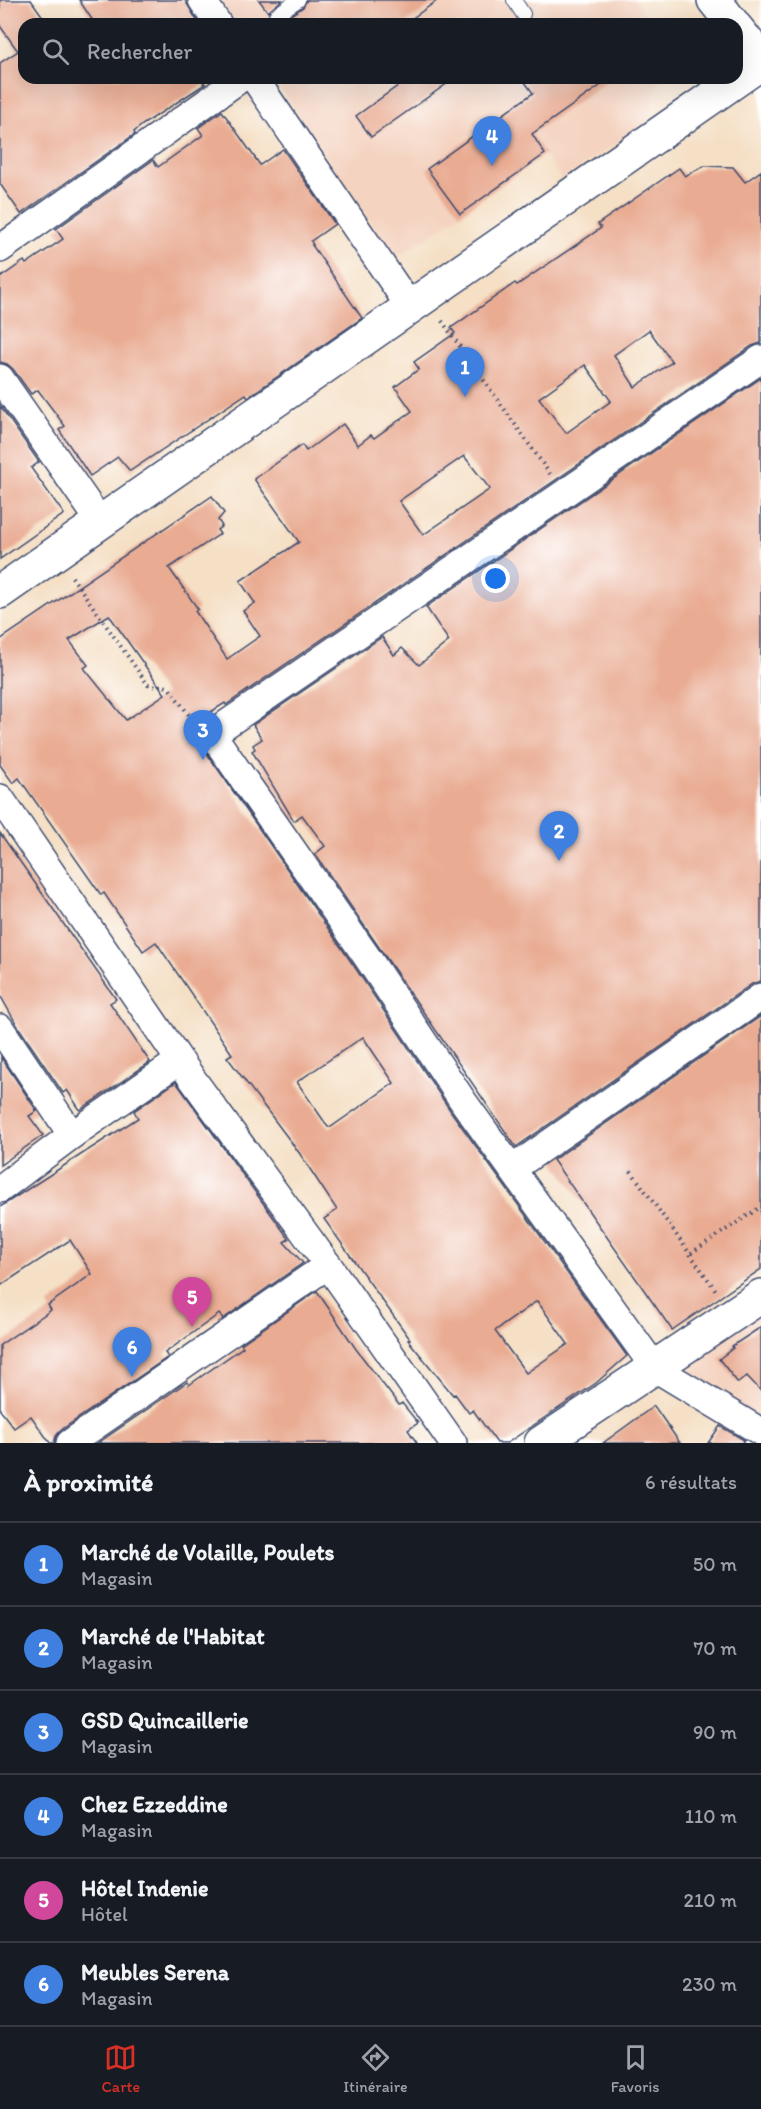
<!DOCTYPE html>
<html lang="fr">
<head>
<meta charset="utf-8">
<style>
  body { margin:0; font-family:Itim,sans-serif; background:#242831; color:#f1f3f6 }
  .you { position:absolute; left:496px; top:579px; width:21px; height:21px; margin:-15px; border:4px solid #fff; border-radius:50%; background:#1a73e8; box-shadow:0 0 0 9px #1a73e833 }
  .badge { display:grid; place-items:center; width:39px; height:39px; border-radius:50%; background:#d93025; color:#fff; font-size:20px; font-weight:700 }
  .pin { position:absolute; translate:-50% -50px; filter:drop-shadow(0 2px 3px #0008) }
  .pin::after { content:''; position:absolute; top:32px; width:21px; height:18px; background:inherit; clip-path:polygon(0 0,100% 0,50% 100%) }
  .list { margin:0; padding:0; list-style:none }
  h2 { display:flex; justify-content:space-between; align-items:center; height:78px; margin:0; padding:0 24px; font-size:26px }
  h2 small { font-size:20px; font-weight:400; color:#9ea1a6 }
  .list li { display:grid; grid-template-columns:39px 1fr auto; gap:18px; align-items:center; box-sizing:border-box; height:84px; padding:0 24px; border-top:2px solid #363941 }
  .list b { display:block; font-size:22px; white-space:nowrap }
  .list p { margin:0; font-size:20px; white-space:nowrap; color:#9ea1a6 }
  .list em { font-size:20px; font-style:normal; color:#9ea1a6 }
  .icon { flex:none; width:33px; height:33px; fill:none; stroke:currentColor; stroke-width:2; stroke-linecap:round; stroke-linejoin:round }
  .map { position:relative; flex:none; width:761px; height:1443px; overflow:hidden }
  .search { position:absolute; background:#171b24; box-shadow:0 6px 24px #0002; left:18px; right:18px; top:18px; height:66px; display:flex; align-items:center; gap:15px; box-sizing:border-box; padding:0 21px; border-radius:18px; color:#9ea1a6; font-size:22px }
  .sheet { height:582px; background:#171b24 }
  nav { display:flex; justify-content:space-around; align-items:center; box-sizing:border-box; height:84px; border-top:2px solid #363941; background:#171b24; font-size:16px; color:#9ea1a6 }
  nav a { display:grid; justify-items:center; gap:3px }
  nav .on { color:#d93025 }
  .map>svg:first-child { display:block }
  .built { fill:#f4d3c0 }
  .building { fill:#e9ac93; fill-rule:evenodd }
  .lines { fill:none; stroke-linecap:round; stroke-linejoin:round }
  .service-casing { stroke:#3c4a6e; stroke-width:16 }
  .minor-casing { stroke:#3c4a6e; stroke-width:30 }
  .tertiary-casing { stroke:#3c4a6e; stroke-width:36 }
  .path { stroke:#3c4a6e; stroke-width:4; stroke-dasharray:1.5 4.5; stroke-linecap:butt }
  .service { stroke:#fff; stroke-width:14 }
  .minor { stroke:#fff; stroke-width:27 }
  .tertiary { stroke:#fff; stroke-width:33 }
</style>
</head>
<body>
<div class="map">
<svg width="761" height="1443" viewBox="0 0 761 1443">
  <rect width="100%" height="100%" fill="#fff"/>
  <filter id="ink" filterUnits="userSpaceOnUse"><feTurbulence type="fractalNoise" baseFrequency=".0167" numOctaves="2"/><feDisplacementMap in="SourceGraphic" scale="12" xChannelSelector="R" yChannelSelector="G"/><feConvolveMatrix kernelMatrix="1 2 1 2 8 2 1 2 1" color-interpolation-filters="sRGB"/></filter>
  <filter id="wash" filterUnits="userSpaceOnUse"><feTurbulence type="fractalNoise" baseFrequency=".008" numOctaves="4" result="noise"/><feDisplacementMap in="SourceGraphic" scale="24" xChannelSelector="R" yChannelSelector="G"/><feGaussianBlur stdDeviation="1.35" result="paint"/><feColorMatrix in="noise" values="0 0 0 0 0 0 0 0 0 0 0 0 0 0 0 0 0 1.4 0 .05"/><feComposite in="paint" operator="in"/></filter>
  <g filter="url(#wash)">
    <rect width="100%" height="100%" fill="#f5e0c6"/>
    <g class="built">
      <polygon points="220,0 635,0 652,24 236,24"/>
      <polygon points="273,78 659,78 647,122 562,180 513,108 428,169 460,215 395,258"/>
      <polygon points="761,1310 761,1424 668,1370"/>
    </g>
    <g id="blocks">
      <g class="building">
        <polygon points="0,0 31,0 48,24 24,24 24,78 210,78 203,83 205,84 142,125 134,132 135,134 21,214 0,184 0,63 18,51 0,26"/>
        <polygon points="79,0 185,0 199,24 95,24"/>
        <polygon points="259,0 282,0 268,12"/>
        <polygon points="307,0 438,0 404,24 277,24 303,7"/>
        <polygon points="409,78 455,78 371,137 356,116"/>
        <polygon points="522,78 611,78 532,134 545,154 460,214 427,169 533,93"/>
        <polygon points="222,111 260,165 283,149 335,224 311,241 313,245 312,245 362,318 248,397 246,394 130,471 118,457 90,476 59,430 65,426 38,390 31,394 13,369 7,364 0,362 0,278 24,261 26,264 63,239 56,229 153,160 158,167 203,135 198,128"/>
        <path d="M704,166L733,167L745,182L761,171V343L752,346L226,705L225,703L188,726L354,966L452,1113L627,1356L596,1383L507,1443H497L473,1410L469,1413L455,1394L453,1395L408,1340L410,1339L324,1219L337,1210L300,1154L227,1057L232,1054L156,942L143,951L104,893L101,895L19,778L13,783L0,765V640L212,496L224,513L218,520L222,526L217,530L220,534L169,568L198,609L195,611L227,659L260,636L243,611L255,603L240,581L299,542L254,479L302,445L306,451L343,424L358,445L371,435L374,438L412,411L395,387L419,369L414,362L455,333L451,328L515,283L517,285L601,228L598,224L679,168L685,176ZM649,330L672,362L635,387L614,355ZM585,365L611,401L566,433L539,398ZM464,456L490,489L423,535L399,501ZM109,615L165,694L126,720L84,668L88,665L69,640ZM363,1037L394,1083L331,1127H328L297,1082ZM537,1301L568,1344L526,1373L495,1331Z"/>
        <polygon points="761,378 761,981 752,984 516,1147 315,854 325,846 302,815 294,821 252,751 255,749 253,745 262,739 253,725 382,637 394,655 402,648 419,665 449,641 426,607"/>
        <polygon points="0,406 39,462 31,468 64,514 0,559"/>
        <polygon points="0,833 116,999 110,1003 150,1062 80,1110 67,1090 63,1093 17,1025 0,995"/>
        <polygon points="761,1016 761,1269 672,1330 553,1160"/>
        <polygon points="1,1057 37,1111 29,1116 43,1135 0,1165"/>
        <polygon points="176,1082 289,1239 284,1242 303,1263 223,1319 219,1314 187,1337 165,1353 168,1357 61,1430 56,1436 54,1443 50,1443 31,1416 14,1428 0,1410 0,1345 51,1310 48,1305 92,1274 70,1240 0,1286 0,1207 138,1118 134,1111"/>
        <polygon points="317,1291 356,1349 399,1405 402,1403 418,1423 408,1430 417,1443 98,1443 187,1382 189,1385 243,1347 241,1344"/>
        <polygon points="761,1327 761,1391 747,1376 738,1383 719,1359 733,1348 732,1346"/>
        <polygon points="654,1406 680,1443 603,1443"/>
        <polygon points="720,1426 744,1440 742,1443 708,1443"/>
      </g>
    </g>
  </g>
  <g filter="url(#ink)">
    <use href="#blocks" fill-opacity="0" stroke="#3c4a6e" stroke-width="1.5"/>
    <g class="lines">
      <g class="service-casing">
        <g id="service">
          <polyline points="514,0 523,14"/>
          <polyline points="276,15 298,0"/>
        </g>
      </g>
      <g class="minor-casing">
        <g id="minor">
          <polyline points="202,0 218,24"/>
          <polyline points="254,78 410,307"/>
          <polyline points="0,249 241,78"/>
          <polyline points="761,359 212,734 367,957 465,1104 655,1368 761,1432"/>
          <polyline points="0,378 101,523"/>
          <polyline points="0,798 191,1077 328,1265 453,1443"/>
          <polyline points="0,1028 72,1135"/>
          <polyline points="512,1169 761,997"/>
          <polyline points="0,1189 72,1135 179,1061"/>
          <polyline points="70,1443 328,1265"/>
        </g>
      </g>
      <g class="tertiary-casing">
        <g id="tertiary">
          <polyline points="714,0 733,24"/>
          <polyline points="737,29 761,59"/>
          <polyline points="0,592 761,63"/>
          <polyline points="541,1443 761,1296"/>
        </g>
      </g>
      <g class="path">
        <polyline points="442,321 550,474"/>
        <polyline points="72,577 148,685 156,687 162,685 169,688 192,719"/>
        <polyline points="631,1171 717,1292"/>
        <polyline points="691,1253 759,1208 761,1211"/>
      </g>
      <use href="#service" class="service"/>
      <use href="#minor" class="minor"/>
      <use href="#tertiary" class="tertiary"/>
    </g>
  </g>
</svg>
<div class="you"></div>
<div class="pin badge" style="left:465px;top:397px;background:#3f7fe0">1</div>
<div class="pin badge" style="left:559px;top:861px;background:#3f7fe0">2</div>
<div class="pin badge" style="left:203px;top:760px;background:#3f7fe0">3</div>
<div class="pin badge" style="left:492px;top:166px;background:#3f7fe0">4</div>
<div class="pin badge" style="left:192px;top:1327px;background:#d1479c">5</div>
<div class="pin badge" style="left:132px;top:1377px;background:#3f7fe0">6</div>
<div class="search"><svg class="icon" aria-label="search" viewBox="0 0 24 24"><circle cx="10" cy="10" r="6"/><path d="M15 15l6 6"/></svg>Rechercher</div>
</div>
<section class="sheet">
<h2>À proximité<small>6 résultats</small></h2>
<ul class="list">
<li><span class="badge" style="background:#3f7fe0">1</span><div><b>Marché de Volaille, Poulets</b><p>Magasin</p></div><em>50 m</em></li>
<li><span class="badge" style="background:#3f7fe0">2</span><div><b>Marché de l'Habitat</b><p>Magasin</p></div><em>70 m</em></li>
<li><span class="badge" style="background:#3f7fe0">3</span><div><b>GSD Quincaillerie</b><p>Magasin</p></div><em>90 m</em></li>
<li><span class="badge" style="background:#3f7fe0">4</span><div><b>Chez Ezzeddine</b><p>Magasin</p></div><em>110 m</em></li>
<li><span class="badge" style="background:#d1479c">5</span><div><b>Hôtel Indenie</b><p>Hôtel</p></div><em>210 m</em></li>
<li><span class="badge" style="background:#3f7fe0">6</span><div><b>Meubles Serena</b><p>Magasin</p></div><em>230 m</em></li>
</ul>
</section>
<nav>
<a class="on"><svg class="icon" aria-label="map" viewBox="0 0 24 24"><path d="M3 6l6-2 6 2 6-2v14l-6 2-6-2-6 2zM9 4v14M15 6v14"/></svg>Carte</a>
<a><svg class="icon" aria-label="directions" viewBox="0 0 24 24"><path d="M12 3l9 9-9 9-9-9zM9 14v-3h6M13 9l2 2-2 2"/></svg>Itinéraire</a>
<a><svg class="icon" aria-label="saved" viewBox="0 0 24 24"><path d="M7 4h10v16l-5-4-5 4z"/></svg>Favoris</a>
</nav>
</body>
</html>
